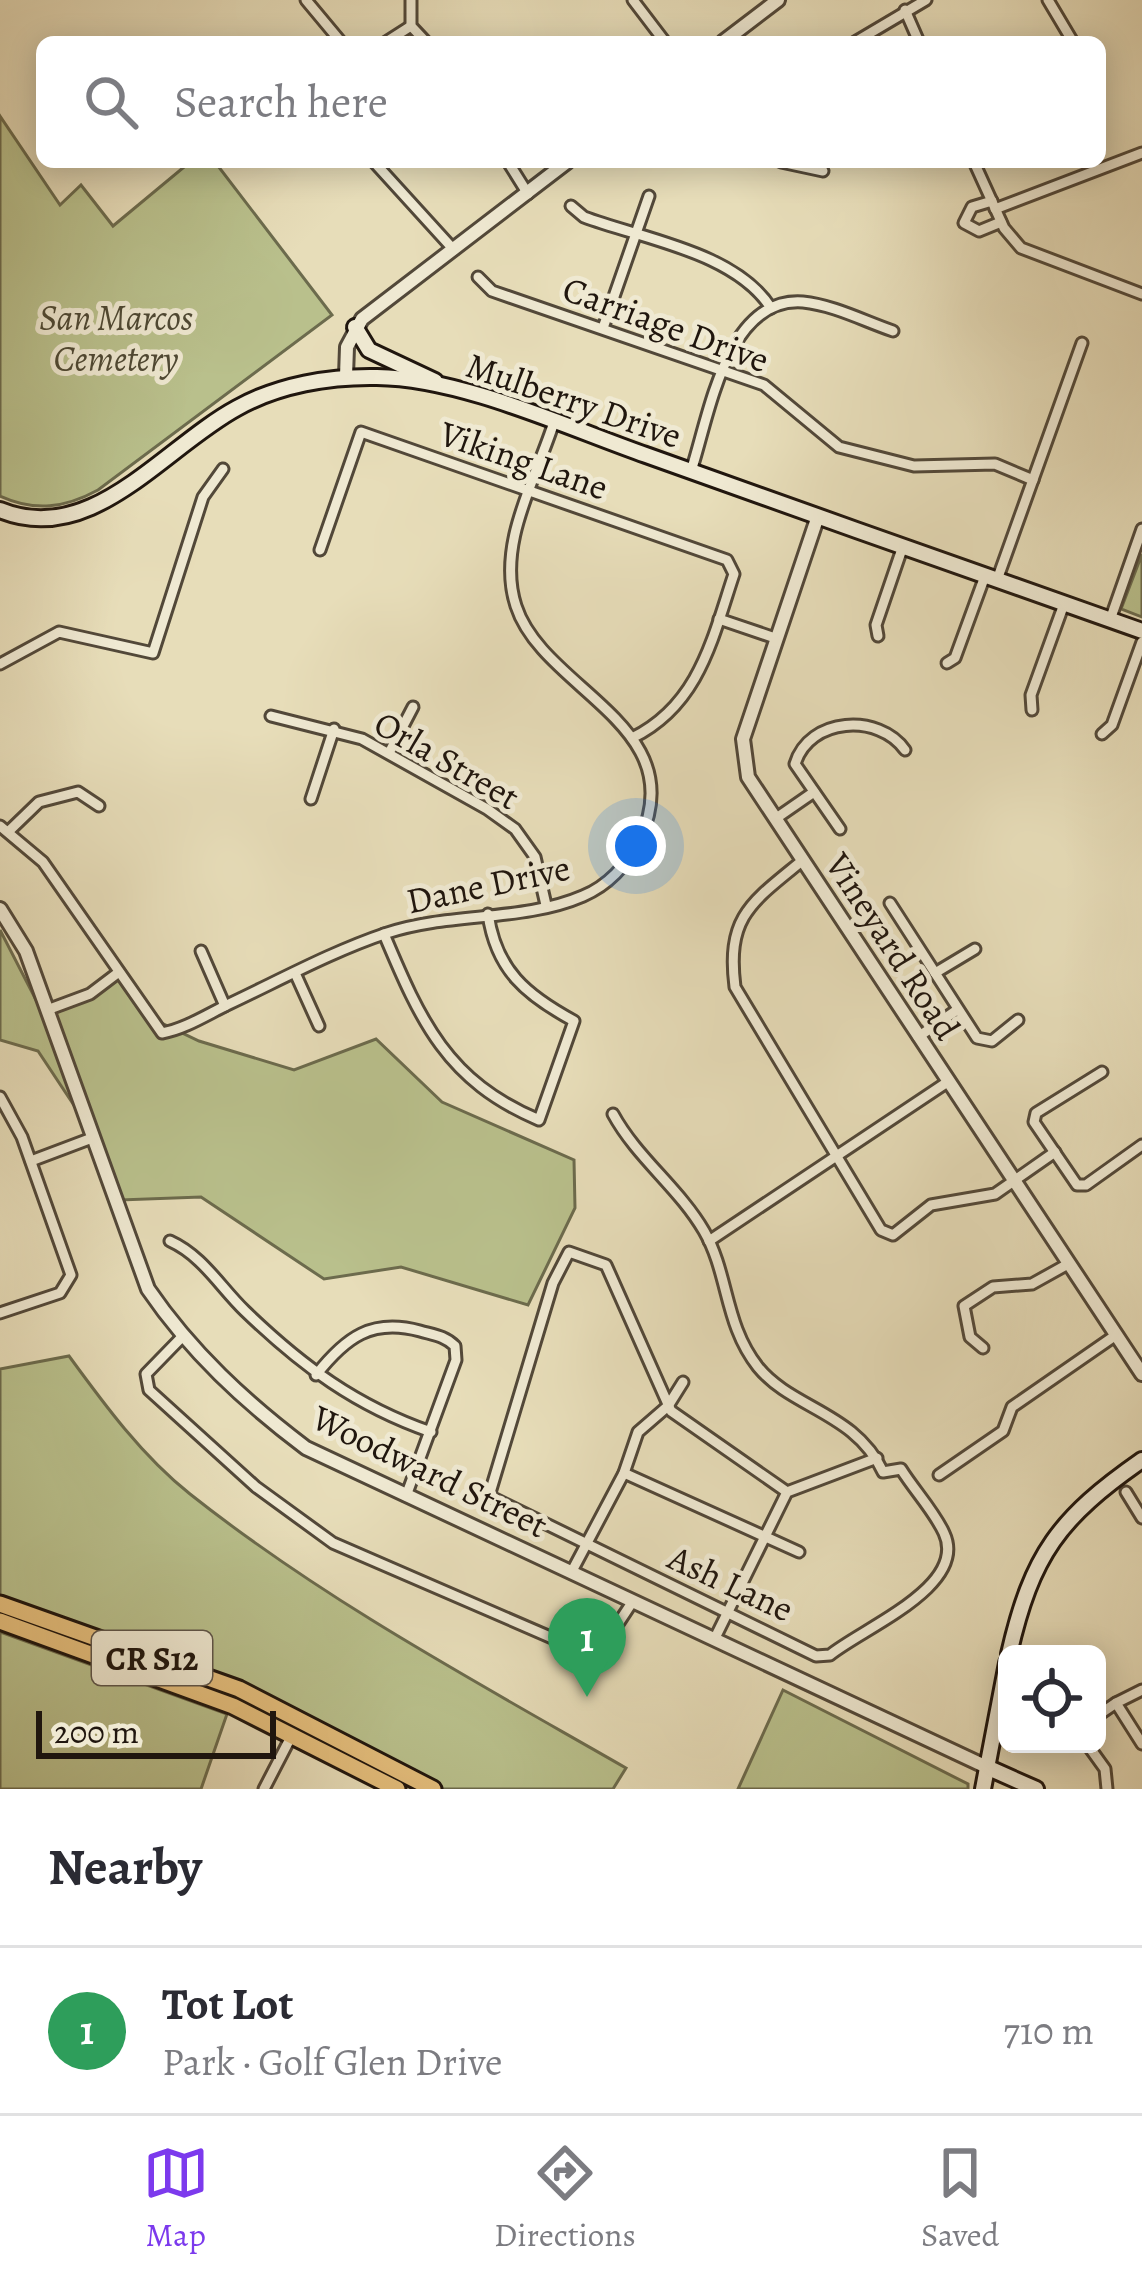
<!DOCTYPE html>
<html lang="en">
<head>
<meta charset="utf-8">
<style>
  body { margin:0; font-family:Alegreya,serif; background:#f2f2f3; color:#2b2b33 }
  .controls { position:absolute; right:36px; bottom:36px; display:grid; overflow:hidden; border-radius:18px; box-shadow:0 6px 30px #0003 }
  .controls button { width:108px; height:108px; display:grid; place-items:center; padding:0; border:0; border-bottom:3px solid #e1e1e2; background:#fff; color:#2b2b33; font:60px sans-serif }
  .scale { position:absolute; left:36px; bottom:30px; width:240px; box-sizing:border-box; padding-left:12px; border:6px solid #20160e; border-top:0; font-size:33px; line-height:42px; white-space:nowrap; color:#20160e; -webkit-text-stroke:9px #efe9d2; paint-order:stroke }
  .you { position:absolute; left:636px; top:846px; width:42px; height:42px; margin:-30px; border:9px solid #fff; border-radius:50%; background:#1a73e8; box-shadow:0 0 0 18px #1a73e833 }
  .badge { display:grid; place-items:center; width:78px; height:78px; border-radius:50%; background:#7c3aed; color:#fff; font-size:39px; font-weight:700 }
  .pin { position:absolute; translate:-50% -99px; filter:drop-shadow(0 3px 6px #0008) }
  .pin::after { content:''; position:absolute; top:63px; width:42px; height:36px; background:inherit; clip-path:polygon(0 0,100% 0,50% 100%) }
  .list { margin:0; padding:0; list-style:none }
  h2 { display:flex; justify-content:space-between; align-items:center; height:156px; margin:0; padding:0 48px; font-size:51px }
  h2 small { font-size:39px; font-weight:400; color:#7c7c81 }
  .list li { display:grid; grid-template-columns:78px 1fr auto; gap:36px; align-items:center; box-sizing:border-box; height:168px; padding:0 48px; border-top:3px solid #e1e1e2 }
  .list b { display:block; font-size:45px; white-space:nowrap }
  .list p { margin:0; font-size:39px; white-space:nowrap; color:#7c7c81 }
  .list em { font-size:39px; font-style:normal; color:#7c7c81 }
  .icon { flex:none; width:66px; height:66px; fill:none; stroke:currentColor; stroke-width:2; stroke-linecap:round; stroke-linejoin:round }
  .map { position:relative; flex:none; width:1142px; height:1789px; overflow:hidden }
  .search { position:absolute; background:#fff; box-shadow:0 6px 30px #0003; left:36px; right:36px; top:36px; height:132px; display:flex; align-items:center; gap:30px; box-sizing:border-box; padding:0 42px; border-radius:18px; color:#7c7c81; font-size:45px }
  .sheet { height:324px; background:#fff }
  nav { display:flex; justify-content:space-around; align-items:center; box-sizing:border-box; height:168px; border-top:3px solid #e1e1e2; background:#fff; font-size:33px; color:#7c7c81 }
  nav a { display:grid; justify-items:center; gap:6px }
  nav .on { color:#7c3aed }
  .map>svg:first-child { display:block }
  .green { fill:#b9c08c; stroke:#6c6b4d; stroke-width:3 }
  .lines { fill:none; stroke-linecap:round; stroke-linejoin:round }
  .minor-casing { stroke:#524839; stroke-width:15 }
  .tertiary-casing { stroke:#524839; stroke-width:18 }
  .secondary-casing { stroke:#20160e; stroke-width:20 }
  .primary-casing { stroke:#20160e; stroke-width:21 }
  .minor { stroke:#efe9d2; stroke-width:9 }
  .tertiary { stroke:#efe9d2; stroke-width:12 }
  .secondary { stroke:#efe9d2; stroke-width:14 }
  .primary { stroke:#e4be7c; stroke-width:15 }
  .labels { text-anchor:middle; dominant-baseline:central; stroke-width:10; stroke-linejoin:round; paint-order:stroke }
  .shield { fill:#efe9d2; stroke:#5e5549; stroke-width:3 }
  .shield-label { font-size:33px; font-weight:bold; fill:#20160e }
  .park-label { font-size:36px; font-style:italic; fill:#4e4934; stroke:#efe9d2 }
  .street-label { font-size:36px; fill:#20160e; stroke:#efe9d2 }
</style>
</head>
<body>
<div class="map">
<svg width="1142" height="1789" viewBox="0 0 1142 1789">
  <rect width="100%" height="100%" fill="#e7ddb9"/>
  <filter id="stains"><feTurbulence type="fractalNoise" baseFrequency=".00167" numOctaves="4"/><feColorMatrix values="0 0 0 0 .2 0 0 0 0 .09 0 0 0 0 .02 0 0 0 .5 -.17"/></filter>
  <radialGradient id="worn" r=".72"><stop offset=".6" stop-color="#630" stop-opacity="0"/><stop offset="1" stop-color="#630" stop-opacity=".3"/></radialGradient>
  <g class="green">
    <path d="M0,116L60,205L81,185L113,226L190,162H215L332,315L98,490C65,508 35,512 0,496Z"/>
    <polygon points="1142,554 1142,617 1121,609"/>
    <polygon points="0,930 53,1033 47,1010 84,997 119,973 149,1017 199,1041 294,1070 376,1039 442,1102 574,1160 575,1208 528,1305 401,1267 324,1279 201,1197 120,1200 87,1125 38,1051 0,1040"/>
    <path d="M69,1356C104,1404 142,1456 190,1494C325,1601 478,1683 626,1768L613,1789H413L233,1704L0,1626V1369Z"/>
    <polygon points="0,1632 227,1714 201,1789 0,1789"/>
    <polygon points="783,1690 968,1784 968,1789 738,1789"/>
  </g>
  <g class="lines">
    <g class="minor-casing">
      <g id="minor">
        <polyline points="306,0 341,42"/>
        <polyline points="411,0 411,26 426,42"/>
        <polyline points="633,0 665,42"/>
        <polyline points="1048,0 1073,42"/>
        <polyline points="905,10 919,42"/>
        <polyline points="386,42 411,26"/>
        <polyline points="855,42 926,0"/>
        <polyline points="374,162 454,250"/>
        <polyline points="508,162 528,194"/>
        <polyline points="781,162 823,171"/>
        <polyline points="974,162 1004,228 1021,248 1142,294"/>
        <polyline points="992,201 972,207 964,223 979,231 1001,222"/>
        <path d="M571,206L584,217C643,239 735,252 771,308"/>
        <polyline points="995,209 1142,153"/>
        <polyline points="478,277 492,291 764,385 839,447 914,466 995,464 1033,480"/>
        <polyline points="603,328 649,196"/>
        <path d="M691,471C709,417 726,296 803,302C833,305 864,321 893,331"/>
        <path d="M320,550L361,432L727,560L734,574C712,640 699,705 632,738"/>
        <polyline points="997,580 1082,343"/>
        <polyline points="719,619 775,638"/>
        <polyline points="1110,620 1142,529"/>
        <polyline points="878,636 876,625 903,546"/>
        <polyline points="947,663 955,658 985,576"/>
        <polyline points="0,664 59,632 153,653 203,497 223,469"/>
        <polyline points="1032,710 1031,695 1064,604"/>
        <polyline points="271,716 362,739 487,809 515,829 535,857 546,905"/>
        <polyline points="1102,734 1112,725 1142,642"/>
        <polyline points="389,753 413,707"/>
        <polyline points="311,799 334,729"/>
        <polyline points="775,819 814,792"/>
        <path d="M0,826L43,862L162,1033C185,1029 208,1014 229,1004C280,980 333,951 387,933C450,912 523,922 583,896C609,885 628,863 640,839C693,725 543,690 516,606C496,545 536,479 554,422"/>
        <path d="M840,829L795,764C809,717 879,713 905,750"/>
        <polyline points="9,831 39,802 78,792 99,806"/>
        <path d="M803,860C752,902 726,916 735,987L881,1230L893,1235L931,1205L995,1194L1055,1152"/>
        <polyline points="890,903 977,1038 992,1041 1018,1020"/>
        <path d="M384,934C421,1022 447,1081 539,1120L574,1021C526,995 496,970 488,914"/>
        <polyline points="201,951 225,1006"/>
        <polyline points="295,973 319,1026"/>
        <polyline points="935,973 975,949"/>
        <polyline points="47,1010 90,994 119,972"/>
        <polyline points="918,1037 957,1010"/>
        <polyline points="1102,1072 1036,1113 1034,1122 1077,1185 1086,1185 1142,1145"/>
        <polyline points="0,1097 22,1137 71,1275 60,1293 0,1313"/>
        <path d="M613,1114C637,1158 679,1188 704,1231C729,1274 724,1324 758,1367C792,1409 855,1412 883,1472L901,1469C914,1490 934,1511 944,1533C969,1586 863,1628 830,1655L816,1656L489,1496L553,1283L569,1252L606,1265L671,1411L787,1492"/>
        <polyline points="31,1161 92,1138"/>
        <path d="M170,1241C203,1256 220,1287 245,1311C302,1366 356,1406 431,1432"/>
        <polyline points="709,1241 946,1083"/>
        <polyline points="181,1338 146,1374 149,1390 256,1487 333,1543 587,1653 600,1651 633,1601"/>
        <polyline points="983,1348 970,1337 964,1306 993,1287 1032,1284 1068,1264"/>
        <path d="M316,1375C346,1337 372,1318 420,1331C434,1335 445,1336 455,1346L456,1360L406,1496"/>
        <polyline points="624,1473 799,1552"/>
        <polyline points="939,1475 1003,1431 1012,1407 1116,1335"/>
        <polyline points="1126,1492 1142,1518"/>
        <polyline points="571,1573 624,1473 638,1432 668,1406 683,1382"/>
        <polyline points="714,1640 787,1492 877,1458"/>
        <polyline points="1142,1690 1116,1703 1142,1744"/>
        <polyline points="1097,1716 1116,1703"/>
        <polyline points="1087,1744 1105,1769 1107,1789"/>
        <polyline points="264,1789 292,1735"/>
      </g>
    </g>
    <g class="tertiary-casing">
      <g id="tertiary">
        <polyline points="723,42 778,0"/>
        <polyline points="346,376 347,347 362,319 567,162"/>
        <polyline points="818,516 743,739 748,777 1142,1374"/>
        <path d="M0,909L26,951L148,1289C191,1352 245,1402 306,1448L991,1769"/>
      </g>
    </g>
    <g class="secondary-casing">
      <g id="secondary">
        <polyline points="355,327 369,350 435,381"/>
        <path d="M0,510C91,548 163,448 237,408C278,385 330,376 377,377C462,378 566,427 646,455C811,514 977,573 1142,631"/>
        <path d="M1009,1654C1032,1554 1059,1518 1142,1460"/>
        <polyline points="991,1769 1036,1789"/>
        <polyline points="983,1789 1007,1663"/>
      </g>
    </g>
    <g class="primary-casing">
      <g id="primary">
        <polyline points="0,1604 239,1689 433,1789"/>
        <polyline points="0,1621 233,1706 397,1789"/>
      </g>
    </g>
    <use href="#minor" class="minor"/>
    <use href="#tertiary" class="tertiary"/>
    <use href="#secondary" class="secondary"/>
    <use href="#primary" class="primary"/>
  </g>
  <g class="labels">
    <rect class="shield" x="92" y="1631" width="120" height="54" rx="9"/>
    <g class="shield-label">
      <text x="152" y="1658">CR S12</text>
    </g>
    <g class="park-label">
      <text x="116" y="317">San Marcos<tspan x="116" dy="41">Cemetery</tspan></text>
    </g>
    <g class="street-label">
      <text transform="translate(666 324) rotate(20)">Carriage Drive</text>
      <text transform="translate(574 400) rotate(19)">Mulberry Drive</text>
      <text transform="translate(524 460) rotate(19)">Viking Lane</text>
      <text transform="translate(447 760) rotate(30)">Orla Street</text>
      <text transform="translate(488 884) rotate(-12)">Dane Drive</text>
      <text transform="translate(893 946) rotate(57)">Vineyard Road</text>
      <text transform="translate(430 1471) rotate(26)">Woodward Street</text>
      <text transform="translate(731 1583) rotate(25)">Ash Lane</text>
    </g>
  </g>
  <rect width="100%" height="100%" filter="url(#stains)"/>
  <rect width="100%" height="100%" fill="url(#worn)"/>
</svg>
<div class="controls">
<button><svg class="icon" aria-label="locate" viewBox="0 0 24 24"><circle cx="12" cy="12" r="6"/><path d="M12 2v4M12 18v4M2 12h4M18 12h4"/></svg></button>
</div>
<div class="scale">200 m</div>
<div class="you"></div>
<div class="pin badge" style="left:587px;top:1697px;background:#2e9e5b">1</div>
<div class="search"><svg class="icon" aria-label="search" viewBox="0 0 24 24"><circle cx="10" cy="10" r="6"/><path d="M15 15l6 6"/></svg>Search here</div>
</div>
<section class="sheet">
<h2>Nearby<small></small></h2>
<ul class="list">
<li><span class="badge" style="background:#2e9e5b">1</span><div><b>Tot Lot</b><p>Park · Golf Glen Drive</p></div><em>710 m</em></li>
</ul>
</section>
<nav>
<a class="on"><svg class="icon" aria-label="map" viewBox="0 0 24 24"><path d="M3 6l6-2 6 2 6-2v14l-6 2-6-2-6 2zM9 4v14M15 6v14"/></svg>Map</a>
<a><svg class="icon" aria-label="directions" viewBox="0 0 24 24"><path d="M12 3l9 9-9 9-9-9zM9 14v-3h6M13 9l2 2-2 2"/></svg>Directions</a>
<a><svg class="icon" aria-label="saved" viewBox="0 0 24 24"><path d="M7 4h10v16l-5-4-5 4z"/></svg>Saved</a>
</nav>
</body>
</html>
